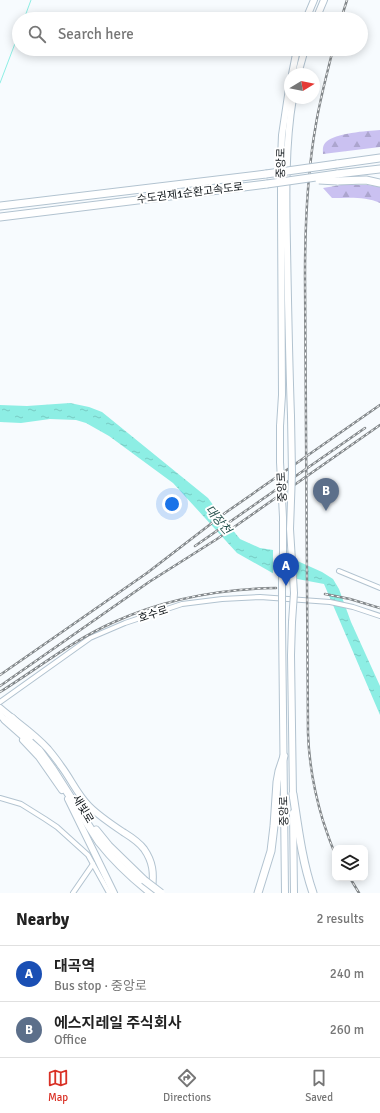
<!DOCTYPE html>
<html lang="en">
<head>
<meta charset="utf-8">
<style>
  body { margin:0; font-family:Signika,"Noto Sans KR",sans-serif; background:#f2f2f2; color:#222 }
  .controls { position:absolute; right:12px; bottom:12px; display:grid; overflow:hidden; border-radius:8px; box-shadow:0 2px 10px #0003 }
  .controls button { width:36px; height:36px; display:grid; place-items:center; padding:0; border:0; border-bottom:1px solid #e0e0e0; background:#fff; color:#222; font:20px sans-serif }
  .compass { position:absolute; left:284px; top:68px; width:36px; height:36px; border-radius:50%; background:#fff; box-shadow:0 2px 10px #0003; rotate:80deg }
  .you { position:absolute; left:172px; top:504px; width:14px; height:14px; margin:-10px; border:3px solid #fff; border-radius:50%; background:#1a73e8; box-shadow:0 0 0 6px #1a73e833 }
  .badge { display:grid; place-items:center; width:26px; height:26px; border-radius:50%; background:#d93025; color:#fff; font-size:13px; font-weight:700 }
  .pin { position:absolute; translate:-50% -33px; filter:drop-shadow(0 1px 2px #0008) }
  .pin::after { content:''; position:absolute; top:21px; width:14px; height:12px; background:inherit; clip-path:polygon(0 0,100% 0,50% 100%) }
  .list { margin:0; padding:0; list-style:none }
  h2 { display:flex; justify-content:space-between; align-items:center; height:52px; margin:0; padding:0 16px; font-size:17px }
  h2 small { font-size:13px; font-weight:400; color:#767676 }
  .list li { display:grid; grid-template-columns:26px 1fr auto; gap:12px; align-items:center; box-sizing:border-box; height:56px; padding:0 16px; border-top:1px solid #e0e0e0 }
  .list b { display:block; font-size:15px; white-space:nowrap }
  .list p { margin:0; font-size:13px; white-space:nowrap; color:#767676 }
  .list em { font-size:13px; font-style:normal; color:#767676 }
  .icon { flex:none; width:22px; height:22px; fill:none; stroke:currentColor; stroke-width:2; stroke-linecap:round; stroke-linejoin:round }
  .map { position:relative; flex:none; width:380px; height:893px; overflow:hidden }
  .search { position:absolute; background:#fff; box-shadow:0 2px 10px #0003; left:12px; right:12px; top:12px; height:44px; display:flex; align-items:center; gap:10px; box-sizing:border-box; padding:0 14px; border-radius:22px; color:#767676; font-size:15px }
  .sheet { height:164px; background:#fff }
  nav { display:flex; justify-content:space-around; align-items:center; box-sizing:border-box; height:56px; border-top:1px solid #e0e0e0; background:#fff; font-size:11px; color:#767676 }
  nav a { display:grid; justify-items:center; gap:2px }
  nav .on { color:#d93025 }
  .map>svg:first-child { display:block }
  .forest { fill:url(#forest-firs) }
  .water { fill:url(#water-ripples) }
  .pier { fill:#f7fbfe }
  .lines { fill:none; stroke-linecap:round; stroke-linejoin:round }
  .stream { stroke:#8deee4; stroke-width:1 }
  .minor-casing { stroke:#b2c3d0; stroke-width:6 }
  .primary-casing { stroke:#b2c3d0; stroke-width:8 }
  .trunk-casing { stroke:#b2c3d0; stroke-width:9 }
  .motorway-casing { stroke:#b2c3d0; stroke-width:9 }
  .minor { stroke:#fff; stroke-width:4 }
  .primary { stroke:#fff; stroke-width:6 }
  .trunk { stroke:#fff; stroke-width:7 }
  .motorway { stroke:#fff; stroke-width:7 }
  .rail-casing { stroke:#84898c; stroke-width:2.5 }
  .rail { stroke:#fff; stroke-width:1; stroke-dasharray:3; stroke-linecap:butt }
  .primary-bridge-casing { stroke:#b2c3d0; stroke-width:8; stroke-linecap:butt }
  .trunk-bridge-casing { stroke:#b2c3d0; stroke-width:9; stroke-linecap:butt }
  .motorway-bridge-casing { stroke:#b2c3d0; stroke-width:9; stroke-linecap:butt }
  .primary-bridge { stroke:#fff; stroke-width:6 }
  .trunk-bridge { stroke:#fff; stroke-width:7 }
  .motorway-bridge { stroke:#fff; stroke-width:7 }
  .labels { text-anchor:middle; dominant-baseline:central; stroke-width:4; stroke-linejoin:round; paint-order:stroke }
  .street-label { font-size:11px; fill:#0e1418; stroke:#fff }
  .water-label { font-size:12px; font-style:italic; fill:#26524e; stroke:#fff }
</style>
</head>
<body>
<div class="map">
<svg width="380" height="893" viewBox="0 0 380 893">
  <defs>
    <pattern id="forest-firs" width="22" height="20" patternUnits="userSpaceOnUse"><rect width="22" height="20" fill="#cac1f1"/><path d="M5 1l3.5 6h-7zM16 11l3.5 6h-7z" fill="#aca5ce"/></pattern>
    <pattern id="water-ripples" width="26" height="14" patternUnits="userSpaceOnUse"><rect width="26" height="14" fill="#8deee4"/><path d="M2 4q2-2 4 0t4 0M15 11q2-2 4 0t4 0" fill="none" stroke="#78cbc3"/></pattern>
  </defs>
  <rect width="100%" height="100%" fill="#f7fbfe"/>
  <g class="forest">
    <path d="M380,130V147L323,154C323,150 322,146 326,142C335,133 367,131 380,130Z"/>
    <path d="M341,185H368L380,187V203C365,196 348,198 332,198L323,188Z"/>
  </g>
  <polygon class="water" points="70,403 89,407 102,412 208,498 219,513 240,539 260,548 273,550 322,572 333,579 339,589 351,622 380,686 380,715 324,584 276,575 237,553 173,483 109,436 86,423 76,420 50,419 21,423 0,422 0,405 27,406"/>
  <polygon class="pier" points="273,548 297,558 297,581 273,576"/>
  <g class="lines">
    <g class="stream">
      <polyline points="24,19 31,0"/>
      <polyline points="0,83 19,33"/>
    </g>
    <g class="minor-casing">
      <g id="minor">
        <polyline points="339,571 380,588"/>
        <polyline points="0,702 90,638 125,623 182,604 222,599 260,597 330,602 353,607 380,616"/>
        <polyline points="0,798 21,804 45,819 57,827 88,855 109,893"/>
        <polyline points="73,893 93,864"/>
      </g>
    </g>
    <g class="primary-casing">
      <g id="primary">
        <polyline points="306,19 314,0"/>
        <polyline points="316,19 324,0"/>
        <polyline points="292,74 297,49"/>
        <polyline points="298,74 305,49"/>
        <path d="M291,416C289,359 288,303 287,246C286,198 285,145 293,98"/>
        <polyline points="280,426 282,395 281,209 281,159 282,135 290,82"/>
        <polyline points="282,621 285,893"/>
        <polyline points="292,622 291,655 293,797"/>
        <path d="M0,708C16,722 34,733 48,749C53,755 57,760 61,766C71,779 77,794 89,806C99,816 111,824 123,832C131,837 138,841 144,849C153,862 154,873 152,889"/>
        <polyline points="0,715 5,720"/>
        <polyline points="23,740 39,757 62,790"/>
        <polyline points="68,799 114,893"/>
        <polyline points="293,813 294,893"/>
      </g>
    </g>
    <g class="trunk-casing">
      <g id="trunk">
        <polyline points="12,718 30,737"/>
        <path d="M5,720L39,750L52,768L99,842C114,861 132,878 151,893"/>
        <path d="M293,794C298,827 302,861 313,893"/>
        <polyline points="96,830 109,846 144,880"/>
        <polyline points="258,893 271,851 274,826 277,782 279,771 284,756"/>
      </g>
    </g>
    <g class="motorway-casing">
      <g id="motorway">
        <polyline points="337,164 380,158"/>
        <polyline points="337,174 380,169"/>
        <polyline points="337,181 366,180 380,183"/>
        <polyline points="0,206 266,174"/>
        <polyline points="0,217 267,184"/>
      </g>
    </g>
    <use href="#minor" class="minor"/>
    <use href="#primary" class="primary"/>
    <use href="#trunk" class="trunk"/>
    <use href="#motorway" class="motorway"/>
    <g class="rail-casing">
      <g id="rail">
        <polyline points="341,19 347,0"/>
        <path d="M333,49C327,74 320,99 316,124C307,174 305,225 305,276L308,733C309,764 314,791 323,821C327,832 330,843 335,853"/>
        <polyline points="195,546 365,428"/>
        <polyline points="325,594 350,599 380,608"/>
        <polyline points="0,675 147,573 225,513 380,405"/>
        <polyline points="0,686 149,582 217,539 380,425"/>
        <path d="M0,692C37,669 73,640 114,622C165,599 220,589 276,588"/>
        <polyline points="350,878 359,893"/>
      </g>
    </g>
    <use href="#rail" class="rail"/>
    <g class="primary-bridge-casing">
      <g id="primary-bridge">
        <polyline points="291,416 292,473 290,529 294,593 292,622"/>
        <polyline points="280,426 280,462 283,517 283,552 282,576 282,621"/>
      </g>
    </g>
    <g class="trunk-bridge-casing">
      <polyline id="trunk-bridge" points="144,880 161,893"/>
    </g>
    <g class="motorway-bridge-casing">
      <g id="motorway-bridge">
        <polyline points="266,174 337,164"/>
        <polyline points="319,180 337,181"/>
        <polyline points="267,184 337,174"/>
      </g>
    </g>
    <use href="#primary-bridge" class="primary-bridge"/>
    <use href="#trunk-bridge" class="trunk-bridge"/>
    <use href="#motorway-bridge" class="motorway-bridge"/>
  </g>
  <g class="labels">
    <g class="street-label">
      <text transform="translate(281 163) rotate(-89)">중앙로</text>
      <text transform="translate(190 193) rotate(-7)">수도권제1순환고속도로</text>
      <text transform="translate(282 487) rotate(-93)">중앙로</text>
      <text transform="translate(153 614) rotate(-18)">호수로</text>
      <text transform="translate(83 809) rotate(59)">새빛로</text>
      <text transform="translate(284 811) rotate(-91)">중앙로</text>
    </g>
    <g class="water-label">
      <text transform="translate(218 520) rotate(50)">대장천</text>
    </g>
  </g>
</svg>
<div class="controls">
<button><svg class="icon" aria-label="layers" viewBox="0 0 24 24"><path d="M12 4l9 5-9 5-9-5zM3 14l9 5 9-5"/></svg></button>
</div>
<svg class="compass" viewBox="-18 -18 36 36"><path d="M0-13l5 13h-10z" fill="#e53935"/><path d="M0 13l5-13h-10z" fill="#767676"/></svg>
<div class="you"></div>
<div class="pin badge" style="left:286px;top:586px;background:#1a4fb4">A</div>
<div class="pin badge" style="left:326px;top:511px;background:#5c6f8a">B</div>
<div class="search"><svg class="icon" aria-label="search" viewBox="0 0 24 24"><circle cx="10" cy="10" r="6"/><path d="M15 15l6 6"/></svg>Search here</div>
</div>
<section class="sheet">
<h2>Nearby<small>2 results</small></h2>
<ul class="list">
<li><span class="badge" style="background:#1a4fb4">A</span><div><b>대곡역</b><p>Bus stop · 중앙로</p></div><em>240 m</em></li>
<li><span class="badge" style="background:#5c6f8a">B</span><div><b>에스지레일 주식회사</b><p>Office</p></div><em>260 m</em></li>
</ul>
</section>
<nav>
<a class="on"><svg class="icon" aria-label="map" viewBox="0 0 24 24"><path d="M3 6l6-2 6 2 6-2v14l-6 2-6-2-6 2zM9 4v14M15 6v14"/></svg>Map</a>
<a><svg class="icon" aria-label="directions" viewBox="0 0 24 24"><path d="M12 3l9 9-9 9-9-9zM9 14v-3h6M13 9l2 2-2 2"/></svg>Directions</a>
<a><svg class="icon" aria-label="saved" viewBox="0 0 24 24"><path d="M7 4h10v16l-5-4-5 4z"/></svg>Saved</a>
</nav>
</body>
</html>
